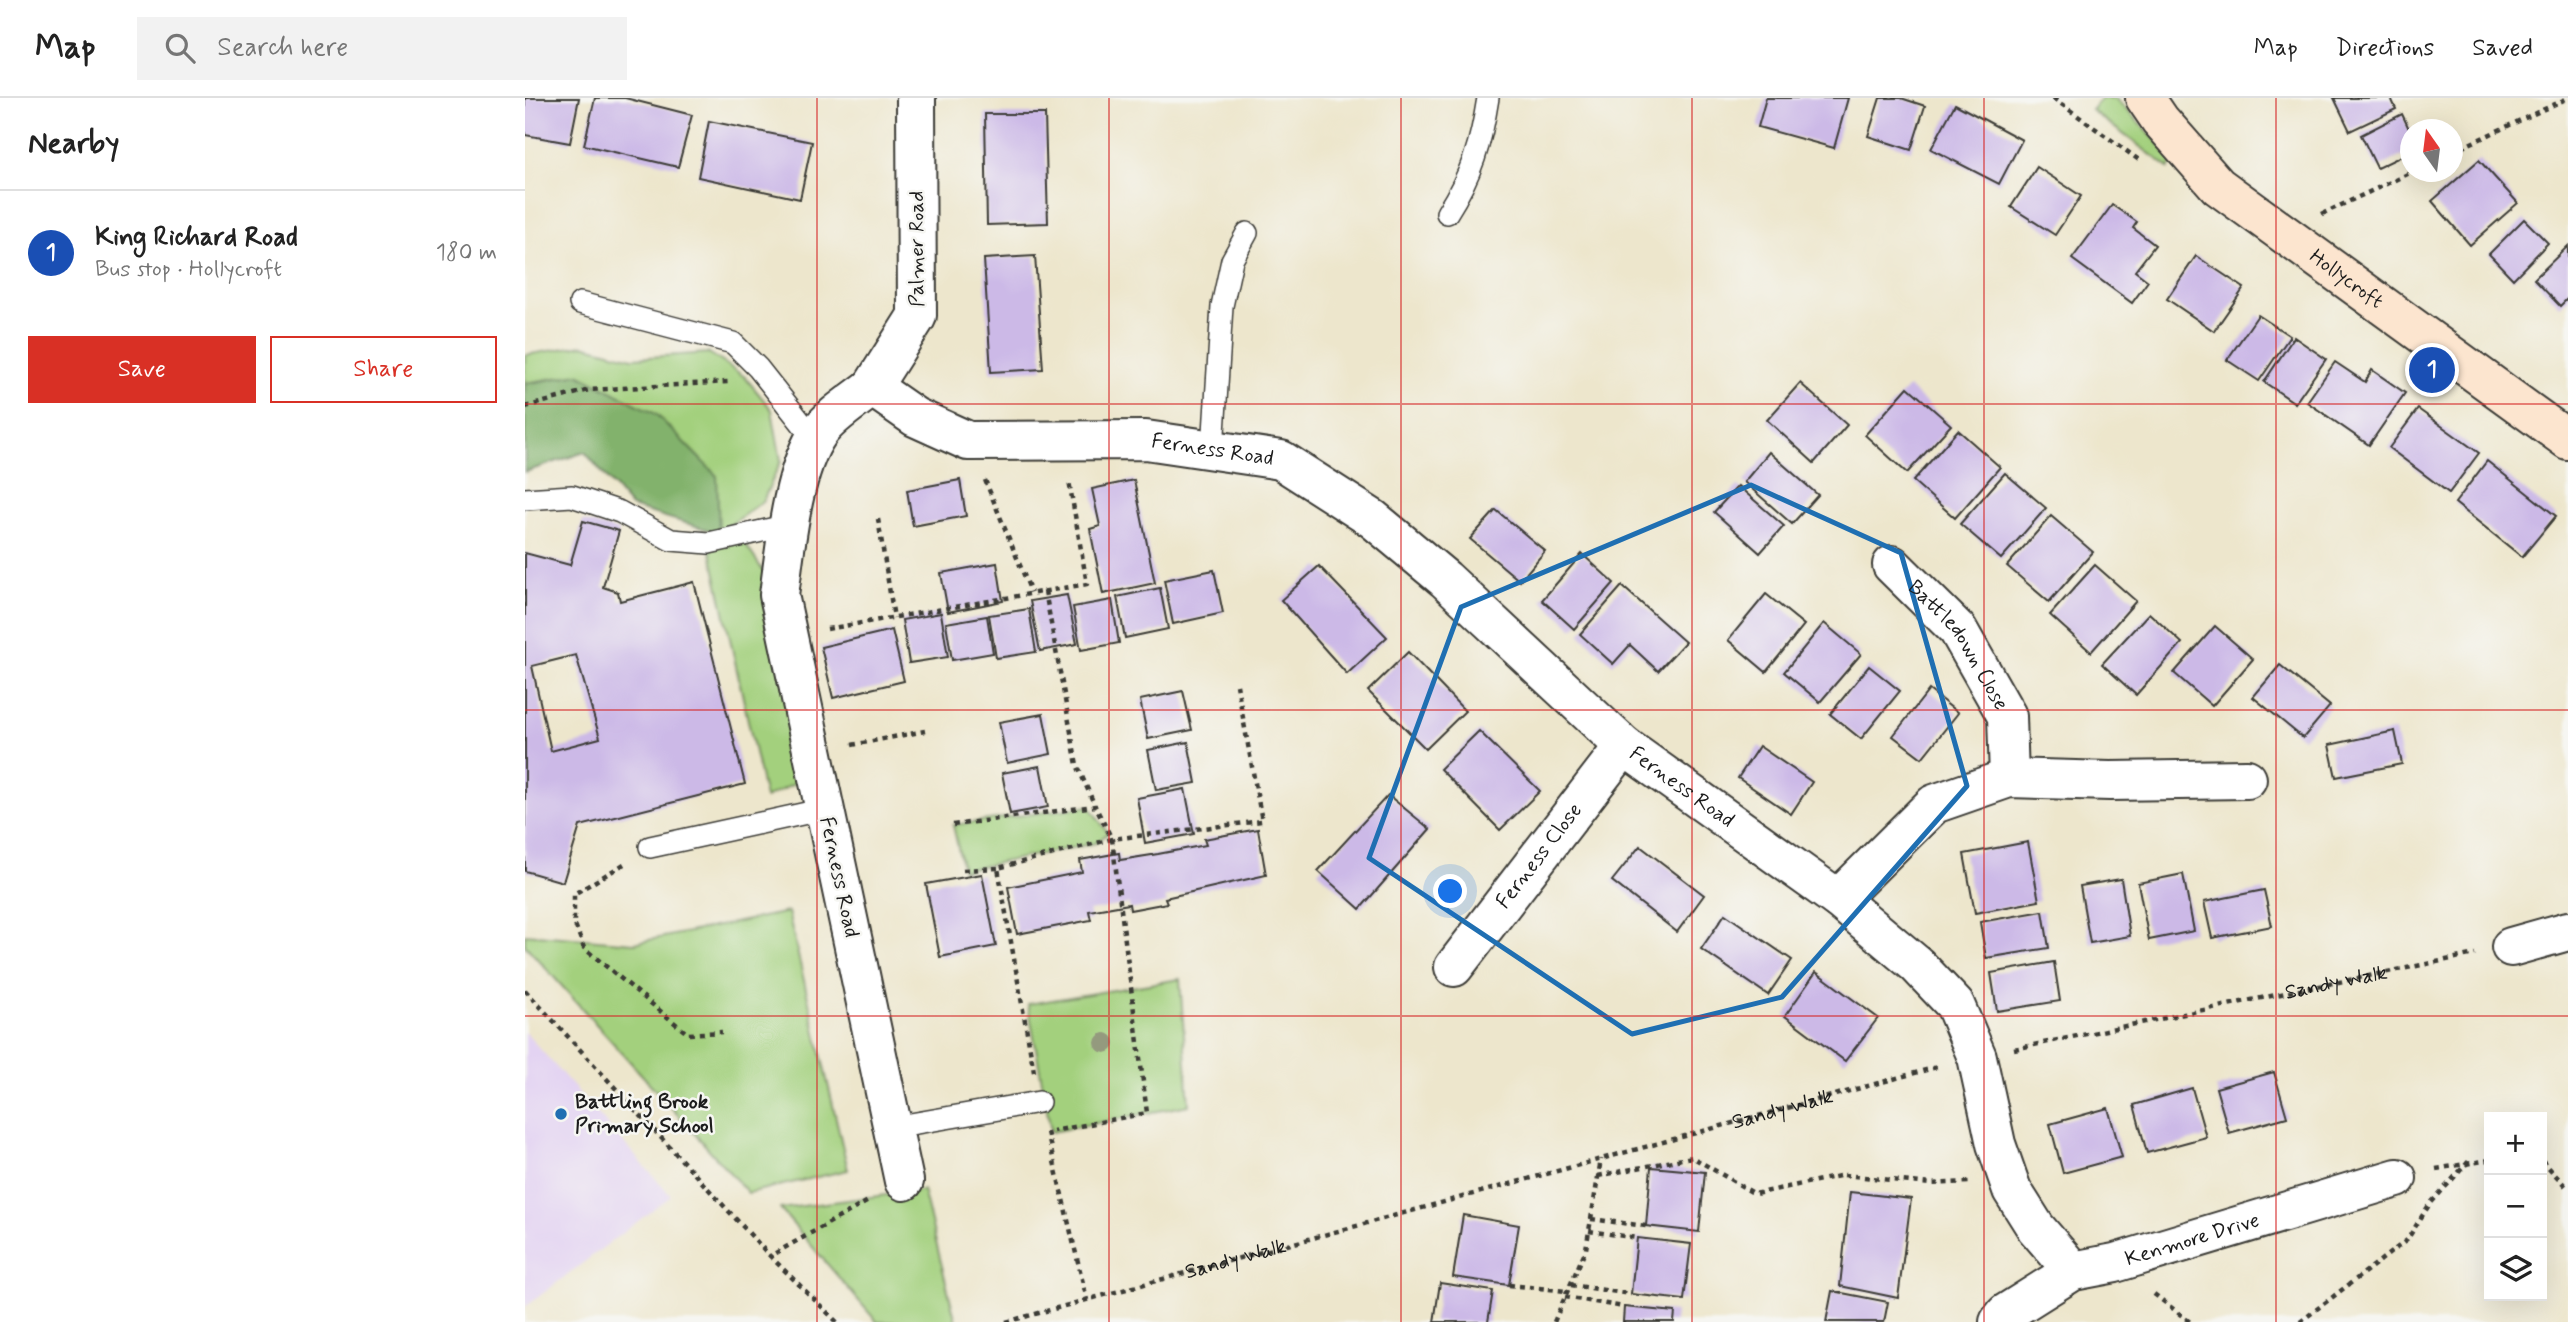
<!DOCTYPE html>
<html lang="en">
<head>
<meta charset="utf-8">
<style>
  body { margin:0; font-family:Mynerve,sans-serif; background:#f2f2f2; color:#222 }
  .controls { position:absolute; right:21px; bottom:21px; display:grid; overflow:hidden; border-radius:0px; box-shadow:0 7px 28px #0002 }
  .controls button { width:63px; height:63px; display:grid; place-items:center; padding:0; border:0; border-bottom:2px solid #e0e0e0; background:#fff; color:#222; font:35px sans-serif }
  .compass { position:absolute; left:1875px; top:21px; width:63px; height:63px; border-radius:50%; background:#fff; box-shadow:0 7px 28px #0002; rotate:346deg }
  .you { position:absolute; left:926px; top:794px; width:24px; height:24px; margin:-18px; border:5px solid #fff; border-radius:50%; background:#1a73e8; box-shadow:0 0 0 10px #1a73e833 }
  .badge { display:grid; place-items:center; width:46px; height:46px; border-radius:50%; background:#d93025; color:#fff; font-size:23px; font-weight:700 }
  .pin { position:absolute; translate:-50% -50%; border:4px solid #fff; box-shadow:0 2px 7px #0006 }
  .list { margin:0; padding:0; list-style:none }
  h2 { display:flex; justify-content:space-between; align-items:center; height:91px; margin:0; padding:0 28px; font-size:30px }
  h2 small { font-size:23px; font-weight:400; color:#767676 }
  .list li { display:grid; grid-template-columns:46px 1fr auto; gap:21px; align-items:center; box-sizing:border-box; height:126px; padding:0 28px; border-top:2px solid #e0e0e0 }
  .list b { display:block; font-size:26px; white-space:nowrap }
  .list p { margin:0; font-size:23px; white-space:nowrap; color:#767676 }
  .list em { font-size:23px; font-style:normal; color:#767676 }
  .actions { display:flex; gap:14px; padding:21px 28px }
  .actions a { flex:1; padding:16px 0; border:2px solid #d93025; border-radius:0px; text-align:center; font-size:24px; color:#d93025 }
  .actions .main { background:#d93025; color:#fff }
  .icon { flex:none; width:38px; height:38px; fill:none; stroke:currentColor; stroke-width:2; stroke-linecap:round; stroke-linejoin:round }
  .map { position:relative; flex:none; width:2043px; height:1224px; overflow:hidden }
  header { display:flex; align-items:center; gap:42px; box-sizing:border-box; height:98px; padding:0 35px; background:#fff; border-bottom:2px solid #e0e0e0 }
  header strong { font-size:33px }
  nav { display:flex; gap:38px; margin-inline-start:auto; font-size:24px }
  .search { width:490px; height:63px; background:#f2f2f2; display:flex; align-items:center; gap:18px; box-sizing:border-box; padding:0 24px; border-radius:0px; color:#767676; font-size:26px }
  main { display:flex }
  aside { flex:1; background:#fff }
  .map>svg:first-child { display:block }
  .built { fill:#e3d3f2 }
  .green { fill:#a3d07d; stroke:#60764c; stroke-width:2 }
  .forest { fill:#82b26c; stroke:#4f6744; stroke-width:2 }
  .building { fill:#ccb9e7; fill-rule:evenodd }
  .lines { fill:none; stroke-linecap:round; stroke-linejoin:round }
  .lane-casing { stroke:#3b3a36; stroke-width:24 }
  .street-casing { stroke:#3b3a36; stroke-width:42 }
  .secondary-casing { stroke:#3b3a36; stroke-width:42 }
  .path { stroke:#3b3a36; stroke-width:4.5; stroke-dasharray:5 5; stroke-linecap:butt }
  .lane { stroke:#fff; stroke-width:21 }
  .street { stroke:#fff; stroke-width:38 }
  .secondary { stroke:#fce5cf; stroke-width:38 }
  .tree { fill:#949a7e }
  .marked { fill:none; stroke:#1f6fb2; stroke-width:5; stroke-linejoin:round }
  .grid { fill:none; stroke:#d62828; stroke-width:2; stroke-opacity:0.55 }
  .poi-dot { fill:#1f6fb2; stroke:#f6f6f2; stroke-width:2.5 }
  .labels { text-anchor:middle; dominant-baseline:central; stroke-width:5; stroke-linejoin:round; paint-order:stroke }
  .street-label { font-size:21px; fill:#1c1c1c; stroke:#f6f6f2 }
  .poi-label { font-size:21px; font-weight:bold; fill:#1c1c1c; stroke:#f6f6f2; text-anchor:start }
</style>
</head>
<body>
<header>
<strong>Map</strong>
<div class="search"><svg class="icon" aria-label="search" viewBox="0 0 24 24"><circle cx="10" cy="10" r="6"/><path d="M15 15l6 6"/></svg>Search here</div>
<nav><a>Map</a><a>Directions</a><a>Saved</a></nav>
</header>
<main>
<aside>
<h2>Nearby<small></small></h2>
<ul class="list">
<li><span class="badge" style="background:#1a4fb4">1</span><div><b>King Richard Road</b><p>Bus stop · Hollycroft</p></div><em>180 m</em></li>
</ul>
<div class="actions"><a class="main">Save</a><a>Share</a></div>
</aside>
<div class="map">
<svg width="2043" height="1224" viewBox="0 0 2043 1224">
  <rect width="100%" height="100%" fill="#f6f6f2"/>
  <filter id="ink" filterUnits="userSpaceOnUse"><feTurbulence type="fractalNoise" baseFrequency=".0143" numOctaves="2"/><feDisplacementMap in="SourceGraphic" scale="14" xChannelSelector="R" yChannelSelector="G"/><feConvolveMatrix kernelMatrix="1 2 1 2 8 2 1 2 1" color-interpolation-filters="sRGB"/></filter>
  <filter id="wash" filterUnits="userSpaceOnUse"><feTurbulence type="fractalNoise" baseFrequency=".00686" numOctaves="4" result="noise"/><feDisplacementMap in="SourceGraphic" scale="28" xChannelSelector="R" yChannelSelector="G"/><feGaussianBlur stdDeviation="1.57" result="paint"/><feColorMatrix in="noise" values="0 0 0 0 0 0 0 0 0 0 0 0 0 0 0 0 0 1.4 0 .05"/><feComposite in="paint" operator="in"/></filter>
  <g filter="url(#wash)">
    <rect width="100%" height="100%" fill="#ede6cc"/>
    <polygon class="built" points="0,934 146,1098 0,1209"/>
    <g class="green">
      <polygon points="1577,0 1590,0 1650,62 1644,70 1566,12"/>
      <polygon points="58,247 108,260 184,255 220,279 247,312 256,363 238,403 194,435 53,276 0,285 0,257"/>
      <polygon points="215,438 254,497 292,675 240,700 184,445"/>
      <polygon points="564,708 583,735 571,745 438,772 428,727"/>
      <polygon points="263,814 323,1072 223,1095 0,847 0,836 109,845"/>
      <polygon points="655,881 664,1007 526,1034 503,906"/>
      <polygon points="398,1092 431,1224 352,1224 255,1111"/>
    </g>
    <polygon class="forest" points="53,276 131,316 192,378 194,435 106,409 60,354 0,374 0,286"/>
    <g id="blocks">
      <g class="building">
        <polygon points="0,0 54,0 45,45 0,37"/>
        <polygon points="70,0 100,0 167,17 153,69 59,47"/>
        <polygon points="1241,0 1323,0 1309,50 1233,29"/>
        <polygon points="1355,0 1376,0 1400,8 1386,52 1343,38"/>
        <polygon points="1809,0 1866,0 1871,11 1825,33"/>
        <polygon points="1430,6 1497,42 1474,86 1406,51"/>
        <polygon points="460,16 520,16 523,125 462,127"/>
        <polygon points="1877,16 1885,33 1885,54 1852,70 1836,37"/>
        <polygon points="184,23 287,44 275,101 173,79"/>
        <polygon points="1954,62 1993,105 1945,147 1907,103"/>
        <polygon points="1512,69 1556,98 1530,137 1486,109"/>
        <polygon points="1587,107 1612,124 1608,130 1630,147 1610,173 1623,183 1607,205 1547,161"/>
        <polygon points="1999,121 2023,145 1988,181 1964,156"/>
        <polygon points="2043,148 2043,200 2035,208 2009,181"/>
        <polygon points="510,158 518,271 466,274 459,161"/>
        <polygon points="1671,158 1719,190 1689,233 1642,201"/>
        <polygon points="1733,217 1765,238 1734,283 1702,262"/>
        <polygon points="1769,239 1801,261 1770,305 1739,284"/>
        <polygon points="1810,264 1840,284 1847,272 1880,295 1844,347 1782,304"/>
        <polygon points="1275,285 1322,327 1289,365 1242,322"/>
        <polygon points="1383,289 1426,327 1382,375 1340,337"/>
        <polygon points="1893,311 1954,355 1924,395 1864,350"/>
        <polygon points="1433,332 1475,369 1430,420 1388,383"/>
        <polygon points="1244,354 1293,397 1267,426 1219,384"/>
        <polygon points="1962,363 2031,418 1997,459 1930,405"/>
        <polygon points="1480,375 1521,410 1476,461 1435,426"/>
        <polygon points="435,382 441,418 388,428 382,392"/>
        <polygon points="609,382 630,485 578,496 565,431 575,428 567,391"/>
        <polygon points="1213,388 1259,428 1235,455 1189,414"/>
        <polygon points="971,412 1020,453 995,483 945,441"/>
        <polygon points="1526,418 1568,454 1524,504 1482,468"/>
        <path d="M58,423L94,433L78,489L93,494L95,503L169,484L220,686L55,728L38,784L0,773V455L45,467ZM51,557L75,640L26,653L7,568Z"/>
        <polygon points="1057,456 1089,485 1049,531 1017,502"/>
        <polygon points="472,465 478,503 423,514 416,475"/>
        <polygon points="1570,467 1611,503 1566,554 1525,517"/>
        <polygon points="794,468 862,539 822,576 756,502"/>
        <polygon points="689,472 698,515 648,526 639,482"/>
        <polygon points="1097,488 1160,544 1133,573 1105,547 1088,566 1055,536"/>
        <polygon points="635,490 643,531 600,540 592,499"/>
        <polygon points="1241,496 1279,527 1241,574 1203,542"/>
        <polygon points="542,497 552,546 515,553 505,503"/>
        <polygon points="587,502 594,545 556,552 548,509"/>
        <polygon points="504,511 511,554 471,560 464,517"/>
        <polygon points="416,515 423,559 384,565 377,522"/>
        <polygon points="1624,515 1657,545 1611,597 1577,566"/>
        <polygon points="462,518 468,555 427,562 421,525"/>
        <polygon points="1299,525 1336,556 1295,604 1259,574"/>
        <polygon points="1690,528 1728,561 1687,608 1649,575"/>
        <polygon points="367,532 379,583 308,600 296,549"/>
        <polygon points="883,554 940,613 901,651 843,593"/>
        <polygon points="1755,567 1805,608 1778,640 1728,599"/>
        <polygon points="1344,568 1375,593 1336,641 1305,616"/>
        <polygon points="1404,592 1433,615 1397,660 1368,638"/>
        <polygon points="658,593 667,632 623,641 615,602"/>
        <polygon points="518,616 526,656 482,665 474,624"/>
        <polygon points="954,633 1015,693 975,732 915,671"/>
        <polygon points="1870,633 1877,666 1811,679 1804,647"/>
        <polygon points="663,644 671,685 631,692 623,652"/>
        <polygon points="1234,648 1287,684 1266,716 1213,680"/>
        <polygon points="515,668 523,709 485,716 477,675"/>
        <polygon points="660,691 669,736 620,745 612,700"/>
        <polygon points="863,697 905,731 835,811 793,773"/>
        <polygon points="733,731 741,777 640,800 642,805 605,812 604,806 564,813 566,822 492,836 483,789 557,774 555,762 594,755 595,762 633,756 681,747 679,741"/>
        <polygon points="1503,744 1514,803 1450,815 1439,756"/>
        <polygon points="1115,748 1179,797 1152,834 1087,783"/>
        <polygon points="457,776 471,848 415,859 401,786"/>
        <polygon points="1658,776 1669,833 1624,842 1613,785"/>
        <polygon points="1596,781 1605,838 1565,845 1555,788"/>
        <polygon points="1739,792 1747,828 1687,840 1679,804"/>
        <polygon points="1518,813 1524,850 1461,860 1455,824"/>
        <polygon points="1200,816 1267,862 1243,897 1176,851"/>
        <polygon points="1529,864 1535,903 1472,913 1466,875"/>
        <polygon points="1291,874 1353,920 1320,963 1260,918"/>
        <polygon points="1749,974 1762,1019 1704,1035 1691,990"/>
        <polygon points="1667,990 1681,1039 1622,1055 1609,1007"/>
        <polygon points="1583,1010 1597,1059 1538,1075 1525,1026"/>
        <polygon points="1126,1069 1180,1074 1174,1134 1121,1128"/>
        <polygon points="1325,1094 1386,1101 1373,1200 1315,1188"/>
        <polygon points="938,1117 994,1127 984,1187 928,1179"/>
        <polygon points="1112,1140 1166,1146 1159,1202 1106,1196"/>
        <polygon points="915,1185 968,1193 963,1224 909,1224"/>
        <polygon points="1307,1193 1363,1204 1359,1224 1301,1224"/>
        <polygon points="1099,1209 1150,1214 1149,1224 1098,1224"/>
      </g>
    </g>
  </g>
  <g filter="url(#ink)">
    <use href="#blocks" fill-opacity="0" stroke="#3b3a36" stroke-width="2"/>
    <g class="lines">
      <g class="lane-casing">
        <g id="lane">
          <path d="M922,115C947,76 956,45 963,0"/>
          <polyline points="55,205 208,245 233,270 290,342"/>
          <polyline points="688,351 697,208 707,162 722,135"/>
          <polyline points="0,401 47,398 95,414 146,442 184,445 264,427"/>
          <polyline points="125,749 300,711"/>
          <polyline points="368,1029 514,1004"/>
        </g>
      </g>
      <g class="street-casing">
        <g id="street">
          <polyline points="347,289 392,218 391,0"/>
          <path id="s3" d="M1367,467L1433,532L1482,618L1484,680"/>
          <polyline points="1313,801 1409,706 1484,680 1585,683 1722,681"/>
          <polyline points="1986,849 2043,833"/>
          <path id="s4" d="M929,869L1099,648"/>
          <path id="s5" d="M379,1083L254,497C260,452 267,372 294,334C306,317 331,302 347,289L390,319L443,343L621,342L756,362L848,421L920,481L1099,648L1313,801L1392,867L1430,907L1452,959L1471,1046L1487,1092L1511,1130L1548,1173"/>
          <path id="s6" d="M1474,1224L1481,1215L1548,1173L1590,1165L1872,1080"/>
        </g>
      </g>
      <g class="secondary-casing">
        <g id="secondary">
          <path id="s7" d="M1620,0L1635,22L1693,88L2043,342"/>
        </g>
      </g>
      <g class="path">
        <polyline points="1528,0 1614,62"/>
        <polyline points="1927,54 2043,0"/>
        <polyline points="1797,116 1887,74"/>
        <polyline points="0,309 64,292 203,284"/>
        <polyline points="460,382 506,494"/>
        <polyline points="353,421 369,520"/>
        <polyline points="520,493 552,667 570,708"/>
        <polyline points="302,531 562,486 544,383"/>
        <polyline points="327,647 400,633"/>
        <polyline points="428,727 570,708 587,741 622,1015 528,1033"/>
        <polyline points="99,766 49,796 49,824 59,850 163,936 197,934"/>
        <polyline points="438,772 473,770"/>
        <polyline points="0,892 245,1158"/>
        <path id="s1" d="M1489,951L1950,856"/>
        <polyline points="509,974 473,770 587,741 737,723 712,587"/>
        <polyline points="522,1034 562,1202"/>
        <polyline points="2017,1062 2043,1091"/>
        <polyline points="1911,1071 1964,1062"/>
        <polyline points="1073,1078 1167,1059 1230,1096 1319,1077 1405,1086 1444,1084"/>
        <polyline points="1066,1121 1121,1128"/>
        <polyline points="1064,1133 1112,1140"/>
        <polyline points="984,1187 1042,1193"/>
        <polyline points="1046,1187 1106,1196"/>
        <polyline points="1629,1196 1665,1224"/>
        <polyline points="1040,1199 1099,1209"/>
        <polyline points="312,1224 245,1158 345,1102"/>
        <path id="s2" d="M481,1224L1412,969"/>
        <polyline points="1029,1224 1061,1151 1076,1061"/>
        <polyline points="1775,1224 1882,1142 1904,1107 1944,1063"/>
      </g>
      <use href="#lane" class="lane"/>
      <use href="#street" class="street"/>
      <use href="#secondary" class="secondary"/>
    </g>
    <circle class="tree" cx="580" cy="945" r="10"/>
  </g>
  <path class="marked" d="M1226,387L1376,455L1442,688L1257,899L1107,936L844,760L936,509Z"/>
  <path class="grid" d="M292,0V1224M584,0V1224M876,0V1224M1167,0V1224M1459,0V1224M1751,0V1224M0,306H2043M0,612H2043M0,918H2043"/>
  <circle class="poi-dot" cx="36" cy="1016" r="7"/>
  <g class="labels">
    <g class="street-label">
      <text transform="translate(392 151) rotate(-90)">Palmer Road</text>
      <text stroke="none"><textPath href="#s7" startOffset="273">Hollycroft</textPath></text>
      <text stroke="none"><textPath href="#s5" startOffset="1194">Ferness Road</textPath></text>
      <text stroke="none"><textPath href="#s3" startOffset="105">Battledown Close</textPath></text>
      <text stroke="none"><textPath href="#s5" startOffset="1782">Ferness Road</textPath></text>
      <text stroke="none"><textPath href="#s4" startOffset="140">Ferness Close</textPath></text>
      <text transform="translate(314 779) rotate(78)">Ferness Road</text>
      <text stroke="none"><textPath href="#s1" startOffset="329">Sandy Walk</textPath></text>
      <text stroke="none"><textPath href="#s2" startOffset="805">Sandy Walk</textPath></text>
      <text stroke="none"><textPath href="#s6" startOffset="214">Kenmore Drive</textPath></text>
      <text stroke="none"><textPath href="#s2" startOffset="238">Sandy Walk</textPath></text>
    </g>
    <g class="poi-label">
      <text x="50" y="1004">Battling Brook<tspan x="50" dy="24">Primary School</tspan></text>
    </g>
  </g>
</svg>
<div class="controls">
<button>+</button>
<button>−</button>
<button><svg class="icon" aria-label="layers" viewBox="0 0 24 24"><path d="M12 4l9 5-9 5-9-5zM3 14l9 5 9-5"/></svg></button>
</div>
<svg class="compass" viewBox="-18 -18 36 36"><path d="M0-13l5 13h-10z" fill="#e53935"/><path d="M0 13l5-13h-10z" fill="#767676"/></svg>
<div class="you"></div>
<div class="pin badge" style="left:1907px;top:272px;background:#1a4fb4">1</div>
</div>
</main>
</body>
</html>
